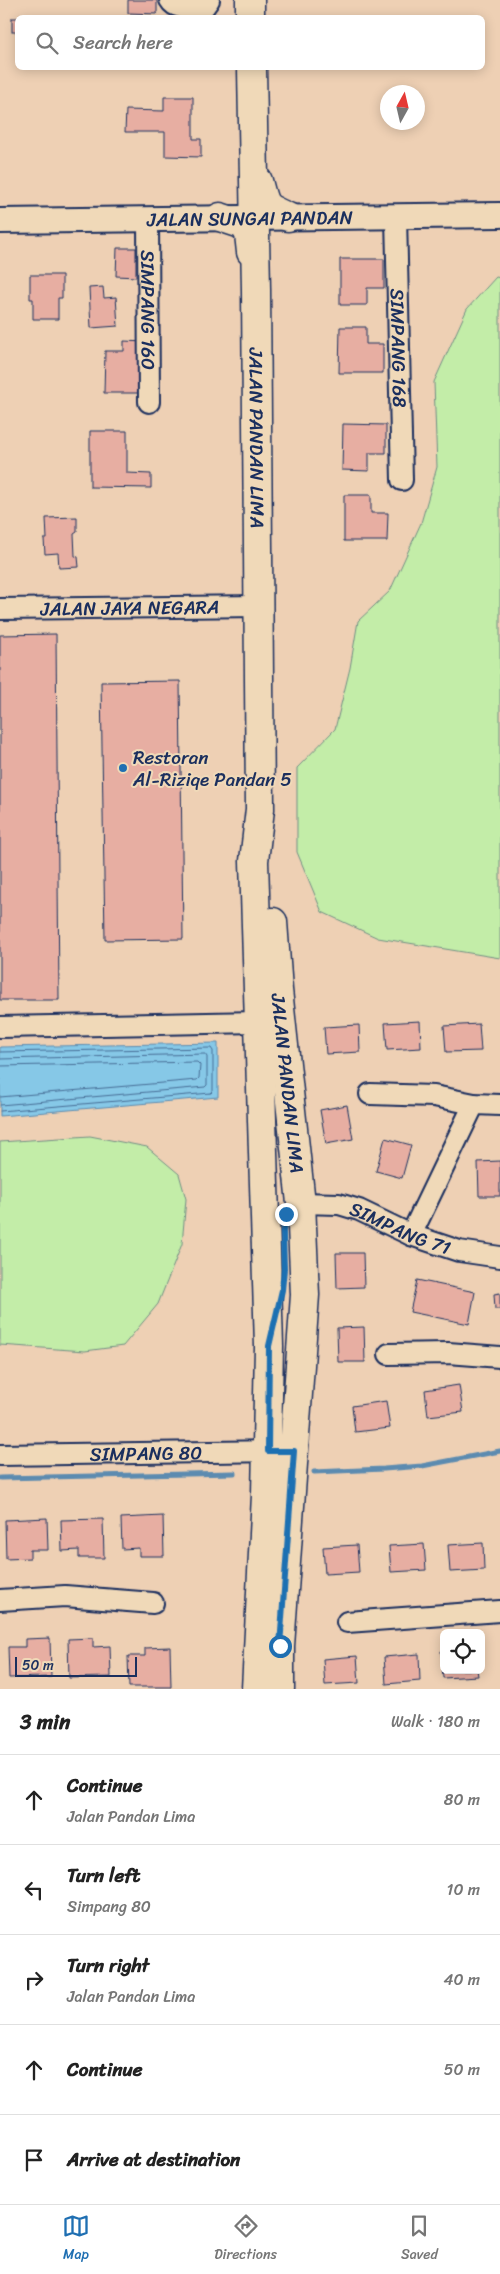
<!DOCTYPE html>
<html lang="en">
<head>
<meta charset="utf-8">
<style>
  body { margin:0; font-family:Sriracha,sans-serif; background:#f6f6f6; color:#222 }
  .controls { position:absolute; right:15px; bottom:15px; display:grid; overflow:hidden; border-radius:8px; box-shadow:0 2px 12px #0003 }
  .controls button { width:45px; height:45px; display:grid; place-items:center; padding:0; border:0; border-bottom:1px solid #e0e0e0; background:#fff; color:#222; font:25px sans-serif }
  .compass { position:absolute; left:380px; top:85px; width:45px; height:45px; border-radius:50%; background:#fff; box-shadow:0 2px 12px #0003; rotate:8deg }
  .scale { position:absolute; left:15px; bottom:12px; width:122px; box-sizing:border-box; padding-left:5px; border:2px solid #1b2f5e; border-top:0; font-size:14px; line-height:18px; white-space:nowrap; color:#1b2f5e; -webkit-text-stroke:4px #f0d9b8; paint-order:stroke }
  .stop { position:absolute; width:15px; height:15px; margin:-11px; border:4px solid #1f6fb2; border-radius:50%; background:#fff }
  .stop.end { background:#1f6fb2; border-color:#fff; box-shadow:0 1px 5px #0008 }
  .list { margin:0; padding:0; list-style:none }
  h2 { display:flex; justify-content:space-between; align-items:center; height:65px; margin:0; padding:0 20px; font-size:21px }
  h2 small { font-size:16px; font-weight:400; color:#767676 }
  .list li { display:grid; grid-template-columns:32px 1fr auto; gap:15px; align-items:center; box-sizing:border-box; height:90px; padding:0 20px; border-top:1px solid #e0e0e0 }
  .list b { display:block; font-size:19px; white-space:nowrap }
  .list p { margin:0; font-size:16px; white-space:nowrap; color:#767676 }
  .list em { font-size:16px; font-style:normal; color:#767676 }
  .icon { flex:none; width:28px; height:28px; fill:none; stroke:currentColor; stroke-width:2; stroke-linecap:round; stroke-linejoin:round }
  .map { position:relative; flex:none; width:500px; height:1689px; overflow:hidden }
  .search { position:absolute; background:#fff; box-shadow:0 2px 12px #0003; left:15px; right:15px; top:15px; height:55px; display:flex; align-items:center; gap:12px; box-sizing:border-box; padding:0 18px; border-radius:8px; color:#767676; font-size:19px }
  .sheet { height:515px; background:#fff }
  nav { display:flex; justify-content:space-around; align-items:center; box-sizing:border-box; height:70px; border-top:1px solid #e0e0e0; background:#fff; font-size:14px; color:#767676 }
  nav a { display:grid; justify-items:center; gap:2px }
  nav .on { color:#1f6fb2 }
  .map>svg:first-child { display:block }
  .green { fill:#c3eda8; stroke:#6f8e83 }
  .water { fill:#86c8e7; stroke:#5b8bb0 }
  .lines { fill:none; stroke-linecap:round; stroke-linejoin:round }
  .shore { stroke:#466c95; stroke-width:1 }
  .stream { stroke:#5b8bb0; stroke-width:5 }
  .building { fill:#e7aea2; stroke:#1b2f5e }
  .minor-casing { stroke:#1b2f5e; stroke-width:24 }
  .tertiary-casing { stroke:#1b2f5e; stroke-width:28 }
  .secondary-casing { stroke:#1b2f5e; stroke-width:31 }
  .minor { stroke:#f0d9b8; stroke-width:20 }
  .tertiary { stroke:#f0d9b8; stroke-width:24 }
  .secondary { stroke:#f0d9b8; stroke-width:28 }
  .route { stroke:#1f6fb2; stroke-width:6 }
  .poi-dot { fill:#1f6fb2; stroke:#f0d9b8; stroke-width:2 }
  .labels { text-anchor:middle; dominant-baseline:central; stroke-width:4; stroke-linejoin:round; paint-order:stroke }
  .street-label { font-size:19px; fill:#1b2f5e; stroke:#f0d9b8 }
  .poi-label { font-size:19px; fill:#1b2f5e; stroke:#f0d9b8; text-anchor:start }
</style>
</head>
<body>
<div class="map">
<svg width="500" height="1689" viewBox="0 0 500 1689">
  <rect width="100%" height="100%" fill="#eed0b4"/>
  <filter id="ink" filterUnits="userSpaceOnUse"><feTurbulence type="fractalNoise" baseFrequency=".02" numOctaves="2"/><feDisplacementMap in="SourceGraphic" scale="10" xChannelSelector="R" yChannelSelector="G"/><feConvolveMatrix kernelMatrix="1 2 1 2 8 2 1 2 1" color-interpolation-filters="sRGB"/></filter>
  <g filter="url(#ink)">
    <g class="green">
      <polygon points="496,277 500,278 500,958 378,938 322,912 297,852 297,768 335,729 350,668 358,621 390,591 421,523 437,467 434,382 467,309"/>
      <polygon points="90,1136 147,1147 179,1174 186,1199 182,1244 158,1304 123,1346 85,1351 0,1345 0,1142"/>
    </g>
    <polygon class="water" points="218,1043 218,1097 0,1116 0,1047"/>
    <g class="lines">
      <g class="shore">
        <polyline points="0,1052 211,1048 213,1051 213,1091 211,1093 0,1111"/>
        <polyline points="0,1059 205,1054 207,1057 207,1085 205,1087 0,1105"/>
        <polyline points="0,1066 197,1062 200,1065 199,1078 197,1080 0,1097"/>
      </g>
      <g class="stream">
        <polyline points="314,1472 384,1469 422,1466 500,1451"/>
        <polyline points="0,1478 234,1473"/>
      </g>
    </g>
    <g class="building">
      <polygon points="128,0 157,0 157,14 128,13"/>
      <rect x="12" y="18" width="6" height="14"/>
      <polygon points="164,97 193,97 193,139 201,139 201,157 165,156 165,132 125,132 126,110 164,111"/>
      <polygon points="117,248 136,248 136,277 116,276"/>
      <polygon points="340,259 384,259 384,288 367,288 367,305 340,305"/>
      <polygon points="30,275 62,275 62,298 58,298 58,319 33,319 33,299 30,299"/>
      <polygon points="103,287 104,298 116,297 118,326 91,328 89,288"/>
      <polygon points="340,327 366,327 366,344 383,344 383,373 339,373"/>
      <polygon points="124,341 145,342 144,393 104,393 105,351 124,351"/>
      <polygon points="343,424 386,425 386,453 369,453 369,471 342,470"/>
      <polygon points="90,431 127,431 127,473 151,474 151,488 90,487"/>
      <polygon points="344,495 371,495 371,513 388,513 387,541 344,541"/>
      <polygon points="77,517 77,532 74,534 75,556 78,557 79,567 59,568 58,553 45,554 44,539 47,539 46,518"/>
      <polygon points="56,634 59,1000 0,1000 0,635"/>
      <polygon points="180,681 183,939 105,940 101,682"/>
      <polygon points="420,1021 421,1048 387,1050 385,1023"/>
      <polygon points="479,1024 481,1051 446,1052 444,1026"/>
      <polygon points="359,1025 360,1052 326,1054 324,1027"/>
      <polygon points="347,1105 353,1139 326,1144 320,1110"/>
      <polygon points="385,1138 411,1145 402,1178 376,1171"/>
      <polygon points="500,1161 500,1196 479,1196 478,1162"/>
      <polygon points="336,1253 363,1253 364,1287 337,1288"/>
      <polygon points="417,1280 475,1292 469,1324 410,1312"/>
      <polygon points="500,1293 500,1309 495,1309 494,1294"/>
      <polygon points="364,1327 365,1362 338,1362 337,1328"/>
      <polygon points="459,1385 463,1412 428,1416 425,1390"/>
      <polygon points="386,1401 390,1428 355,1432 352,1406"/>
      <polygon points="163,1516 164,1556 139,1556 139,1548 122,1549 121,1518"/>
      <polygon points="47,1518 48,1550 30,1550 30,1558 6,1559 5,1520"/>
      <polygon points="103,1519 104,1558 79,1558 79,1550 62,1551 61,1520"/>
      <polygon points="483,1543 484,1570 450,1572 448,1545"/>
      <polygon points="424,1544 426,1570 391,1572 389,1546"/>
      <polygon points="357,1545 359,1572 325,1574 323,1547"/>
      <polygon points="50,1638 51,1677 9,1678 8,1647 25,1647 25,1639"/>
      <polygon points="93,1638 93,1647 110,1646 111,1677 69,1678 68,1639"/>
      <polygon points="170,1647 171,1687 129,1687 128,1656 145,1656 145,1648"/>
      <polygon points="441,1651 444,1651 444,1670 477,1670 478,1676 443,1678"/>
      <polygon points="419,1654 420,1681 386,1684 384,1657"/>
      <polygon points="357,1656 359,1683 325,1685 323,1659"/>
    </g>
    <g class="lines">
      <g class="minor-casing">
        <g id="minor">
          <path d="M170,0C176,11 193,7 204,7L209,0"/>
          <path id="s1" d="M396,216L402,480"/>
          <path id="s2" d="M148,218L149,402"/>
          <path id="s3" d="M0,609L260,606"/>
          <polyline points="0,1027 259,1022"/>
          <polyline points="370,1094 434,1096 474,1104 500,1105"/>
          <path id="s4" d="M301,1203L339,1204L359,1210L411,1235L459,1251L500,1257"/>
          <polyline points="411,1235 474,1104"/>
          <polyline points="389,1354 448,1353 500,1357"/>
          <path id="s5" d="M0,1455L280,1451"/>
          <polyline points="0,1600 65,1596 153,1603"/>
          <polyline points="347,1622 500,1611"/>
        </g>
      </g>
      <g class="tertiary-casing">
        <g id="tertiary">
          <path id="s6" d="M0,221L500,215"/>
        </g>
      </g>
      <g class="secondary-casing">
        <g id="secondary">
          <polyline points="250,0 250,18"/>
          <path id="s7" d="M252,68L256,290L260,809L254,861L269,1346L266,1495L256,1689"/>
          <path d="M258,181C265,208 263,206 288,217"/>
          <polyline points="220,217 244,225 249,234 251,252"/>
          <path id="s8" d="M273,922L278,990L301,1203L305,1295L280,1646V1689"/>
        </g>
      </g>
      <use href="#minor" class="minor"/>
      <use href="#tertiary" class="tertiary"/>
      <use href="#secondary" class="secondary"/>
    </g>
  </g>
  <g class="lines" filter="url(#ink)">
    <polyline class="route" points="280,1646 294,1451 268,1451 269,1346 282,1290 284,1269 283,1231 286,1214"/>
  </g>
  <circle class="poi-dot" cx="123" cy="768" r="5"/>
  <g class="labels">
    <g class="street-label">
      <text stroke="none"><textPath href="#s6" startOffset="250">JALAN SUNGAI PANDAN</textPath></text>
      <text stroke="none"><textPath href="#s2" startOffset="92">SIMPANG 160</textPath></text>
      <text stroke="none"><textPath href="#s1" startOffset="132">SIMPANG 168</textPath></text>
      <text stroke="none"><textPath href="#s7" startOffset="370">JALAN PANDAN LIMA</textPath></text>
      <text stroke="none"><textPath href="#s3" startOffset="130">JALAN JAYA NEGARA</textPath></text>
      <text stroke="none"><textPath href="#s8" startOffset="162">JALAN PANDAN LIMA</textPath></text>
      <text stroke="none"><textPath href="#s4" startOffset="104">SIMPANG 71</textPath></text>
      <text stroke="none"><textPath href="#s5" startOffset="146">SIMPANG 80</textPath></text>
    </g>
    <g class="poi-label">
      <text x="133" y="757">Restoran<tspan x="133" dy="22">Al-Riziqe Pandan 5</tspan></text>
    </g>
  </g>
</svg>
<div class="controls">
<button><svg class="icon" aria-label="locate" viewBox="0 0 24 24"><circle cx="12" cy="12" r="6"/><path d="M12 2v4M12 18v4M2 12h4M18 12h4"/></svg></button>
</div>
<svg class="compass" viewBox="-18 -18 36 36"><path d="M0-13l5 13h-10z" fill="#e53935"/><path d="M0 13l5-13h-10z" fill="#767676"/></svg>
<div class="scale">50 m</div>
<div class="stop" style="left:280px;top:1646px"></div>
<div class="stop end" style="left:286px;top:1214px"></div>
<div class="search"><svg class="icon" aria-label="search" viewBox="0 0 24 24"><circle cx="10" cy="10" r="6"/><path d="M15 15l6 6"/></svg>Search here</div>
</div>
<section class="sheet">
<h2>3 min<small>Walk · 180 m</small></h2>
<ul class="list">
<li><svg class="icon" aria-label="ahead" viewBox="0 0 24 24"><path d="M12 20V5M6 11l6-6 6 6"/></svg><div><b>Continue</b><p>Jalan Pandan Lima</p></div><em>80 m</em></li>
<li><svg class="icon" aria-label="left" viewBox="0 0 24 24"><path d="M17 20v-9H6M10 6l-5 5 5 5"/></svg><div><b>Turn left</b><p>Simpang 80</p></div><em>10 m</em></li>
<li><svg class="icon" aria-label="right" viewBox="0 0 24 24"><path d="M7 20v-9h11M14 6l5 5-5 5"/></svg><div><b>Turn right</b><p>Jalan Pandan Lima</p></div><em>40 m</em></li>
<li><svg class="icon" aria-label="ahead" viewBox="0 0 24 24"><path d="M12 20V5M6 11l6-6 6 6"/></svg><div><b>Continue</b></div><em>50 m</em></li>
<li><svg class="icon" aria-label="arrive" viewBox="0 0 24 24"><path d="M6 21V4h12l-3 4 3 4H6"/></svg><div><b>Arrive at destination</b></div></li>
</ul>
</section>
<nav>
<a class="on"><svg class="icon" aria-label="map" viewBox="0 0 24 24"><path d="M3 6l6-2 6 2 6-2v14l-6 2-6-2-6 2zM9 4v14M15 6v14"/></svg>Map</a>
<a><svg class="icon" aria-label="directions" viewBox="0 0 24 24"><path d="M12 3l9 9-9 9-9-9zM9 14v-3h6M13 9l2 2-2 2"/></svg>Directions</a>
<a><svg class="icon" aria-label="saved" viewBox="0 0 24 24"><path d="M7 4h10v16l-5-4-5 4z"/></svg>Saved</a>
</nav>
</body>
</html>
